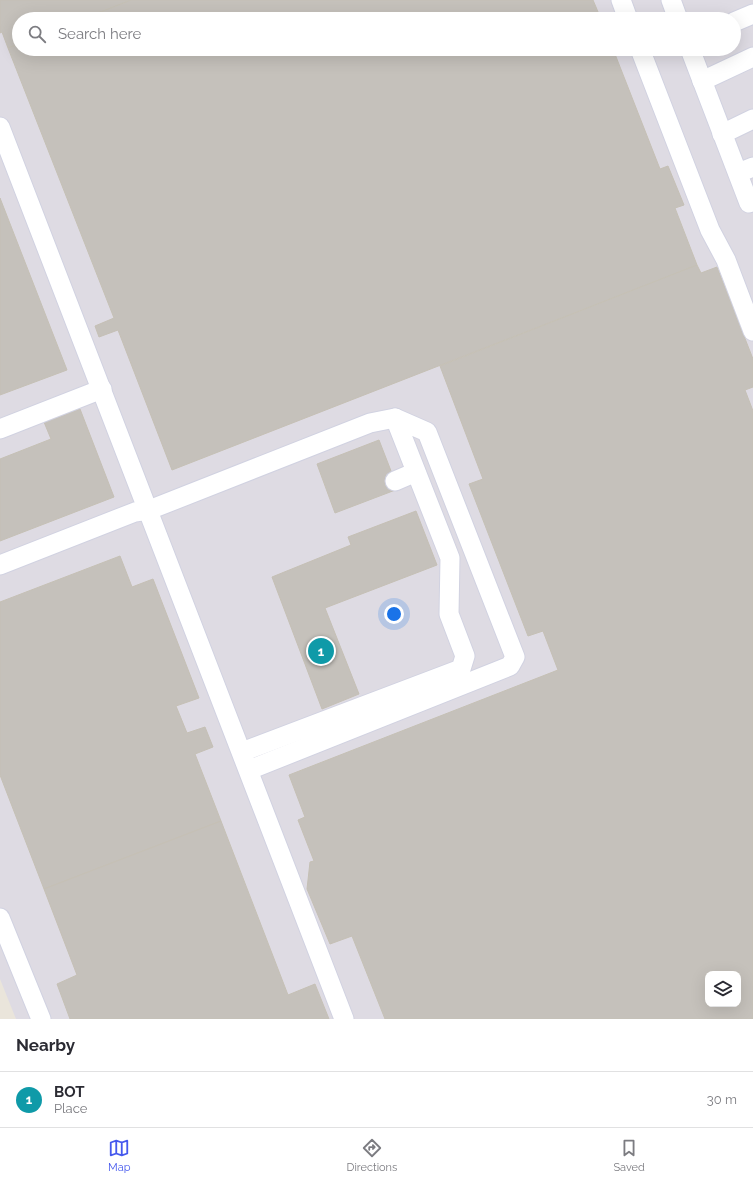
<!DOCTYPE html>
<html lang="en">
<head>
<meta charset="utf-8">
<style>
  body { margin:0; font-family:Raleway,sans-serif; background:#f7f7f7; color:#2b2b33 }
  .controls { position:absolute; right:12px; bottom:12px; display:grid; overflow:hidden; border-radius:8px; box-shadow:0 4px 16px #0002 }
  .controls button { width:36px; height:36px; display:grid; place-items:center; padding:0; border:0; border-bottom:1px solid #e1e1e2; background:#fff; color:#2b2b33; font:20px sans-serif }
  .you { position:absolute; left:394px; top:614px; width:14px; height:14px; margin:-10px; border:3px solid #fff; border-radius:50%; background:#1a73e8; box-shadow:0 0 0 6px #1a73e833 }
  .badge { display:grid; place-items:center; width:26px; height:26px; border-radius:50%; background:#4558ed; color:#fff; font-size:13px; font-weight:700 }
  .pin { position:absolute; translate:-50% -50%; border:2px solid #fff; box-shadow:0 1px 4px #0006 }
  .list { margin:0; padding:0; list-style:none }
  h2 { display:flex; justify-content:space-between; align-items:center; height:52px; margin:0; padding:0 16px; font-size:17px }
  h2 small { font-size:13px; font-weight:400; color:#7c7c81 }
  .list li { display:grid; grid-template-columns:26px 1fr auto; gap:12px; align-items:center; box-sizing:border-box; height:56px; padding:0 16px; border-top:1px solid #e1e1e2 }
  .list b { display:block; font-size:15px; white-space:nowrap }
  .list p { margin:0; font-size:13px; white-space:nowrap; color:#7c7c81 }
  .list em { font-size:13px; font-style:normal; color:#7c7c81 }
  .icon { flex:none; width:22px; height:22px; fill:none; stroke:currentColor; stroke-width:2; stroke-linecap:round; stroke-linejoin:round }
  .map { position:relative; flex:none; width:753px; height:1019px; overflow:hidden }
  .search { position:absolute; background:#fff; box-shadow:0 4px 16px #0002; left:12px; right:12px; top:12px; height:44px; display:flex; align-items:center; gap:10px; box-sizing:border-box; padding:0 14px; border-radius:22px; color:#7c7c81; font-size:15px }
  .sheet { height:108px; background:#fff }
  nav { display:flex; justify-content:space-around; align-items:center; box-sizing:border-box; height:56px; border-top:1px solid #e1e1e2; background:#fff; font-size:11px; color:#7c7c81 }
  nav a { display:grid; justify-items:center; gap:2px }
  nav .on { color:#4558ed }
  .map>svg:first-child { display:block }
  .industrial { fill:#dedbe3; fill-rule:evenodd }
  .building { fill:#c5c1bb; stroke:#c5c0b5; fill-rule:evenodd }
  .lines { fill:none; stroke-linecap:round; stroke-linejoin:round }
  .minor-casing { stroke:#d1d2e1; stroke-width:21 }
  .minor { stroke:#fff; stroke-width:19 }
</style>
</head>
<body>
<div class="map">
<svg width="753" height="1019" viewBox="0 0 753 1019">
  <rect width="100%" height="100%" fill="#eae5db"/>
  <path class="industrial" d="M0,0H753V1019H16L0,979ZM19,19H734V49H19ZM708,974H738V1004H708Z"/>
  <g class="building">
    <polygon points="0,0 131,0 83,19 19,19 19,44 8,48 2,32 0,33"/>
    <polygon points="131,0 593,0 601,19 83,19"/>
    <polygon points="19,44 19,49 613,49 660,169 668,166 684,205 675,208 697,265 172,470 118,330 99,337 95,326 114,318 8,48"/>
    <polygon points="0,198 67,370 0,395"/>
    <path d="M697,265L701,273L717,267L753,359V387L745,390L753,411V1019H385L352,936L330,944L307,889L310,862L314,861L298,820L305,817L289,775L558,670L543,631L528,636L469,484L483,479L440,366ZM708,974H738V1004H708Z"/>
    <polygon points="80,409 114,497 0,541 0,459 51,439 44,422"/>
    <polygon points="379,440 398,489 335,513 317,464"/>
    <polygon points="416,511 437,565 325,608 359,694 322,709 272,577 351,545 348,537"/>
    <polygon points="120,556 132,587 153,579 199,698 176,706 187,733 205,727 213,747 195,754 221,821 44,889 0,775 0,602"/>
    <polygon points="221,821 288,995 315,984 329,1019 70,1019 57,984 77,975 44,889"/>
  </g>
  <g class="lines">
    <g class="minor-casing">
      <g id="minor">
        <polyline points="621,0 628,19"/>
        <polyline points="671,0 678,19"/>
        <polyline points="734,22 753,14"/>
        <polyline points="640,49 710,230 726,260 753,331"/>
        <polyline points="690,49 749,203 753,201"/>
        <polyline points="702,81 753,57"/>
        <polyline points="0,127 344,1019"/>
        <polyline points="722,134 753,119"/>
        <polyline points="738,173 753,167"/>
        <polyline points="0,429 102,389"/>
        <polyline points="395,481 416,472"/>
        <polyline points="0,565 135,512 149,510 370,423 395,418 427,432 515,657 510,666 249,770"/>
        <polyline points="242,752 461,669 465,656 449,614 450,558 395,418"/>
        <polyline points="0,918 41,1019"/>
      </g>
    </g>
    <use href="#minor" class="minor"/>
  </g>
</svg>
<div class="controls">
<button><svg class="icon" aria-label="layers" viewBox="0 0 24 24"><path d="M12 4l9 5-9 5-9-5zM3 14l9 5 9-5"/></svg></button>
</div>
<div class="you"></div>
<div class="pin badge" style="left:321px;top:651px;background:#0f9aa8">1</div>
<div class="search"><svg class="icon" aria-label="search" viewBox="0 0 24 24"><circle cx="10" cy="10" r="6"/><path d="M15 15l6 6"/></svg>Search here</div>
</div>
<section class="sheet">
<h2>Nearby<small></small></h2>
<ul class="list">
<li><span class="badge" style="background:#0f9aa8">1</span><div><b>BOT</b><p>Place</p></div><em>30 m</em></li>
</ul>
</section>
<nav>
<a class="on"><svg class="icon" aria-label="map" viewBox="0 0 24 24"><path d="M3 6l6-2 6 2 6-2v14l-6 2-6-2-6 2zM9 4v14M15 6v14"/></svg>Map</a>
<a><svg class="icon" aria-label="directions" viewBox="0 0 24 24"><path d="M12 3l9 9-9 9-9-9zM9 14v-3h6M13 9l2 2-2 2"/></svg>Directions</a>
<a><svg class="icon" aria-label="saved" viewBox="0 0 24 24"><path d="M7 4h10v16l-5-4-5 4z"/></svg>Saved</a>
</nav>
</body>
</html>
